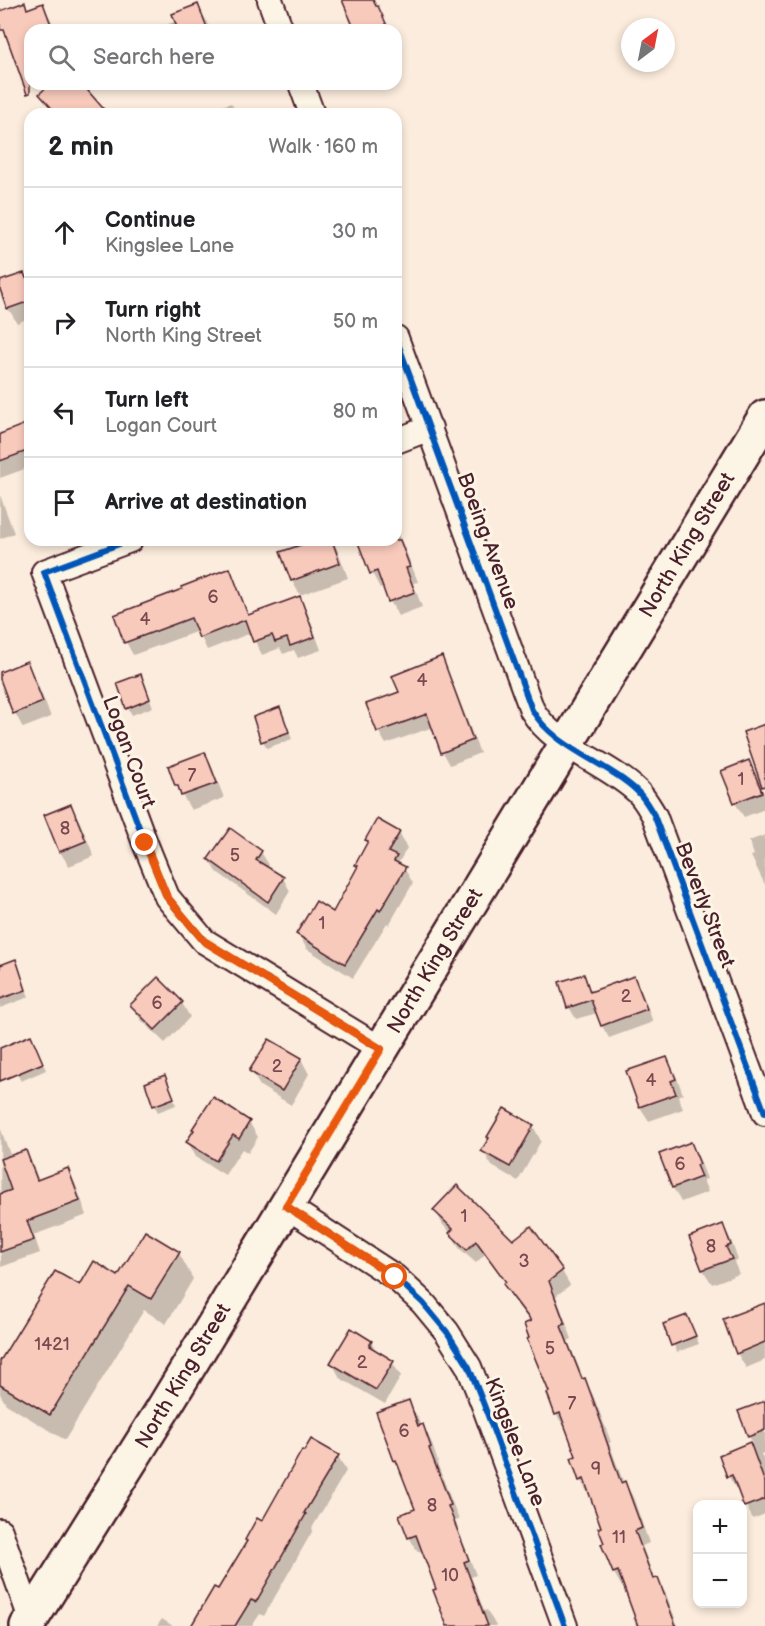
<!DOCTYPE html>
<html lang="en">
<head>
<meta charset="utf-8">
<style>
  body { margin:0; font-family:"Balsamiq Sans",sans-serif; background:#f6f6f6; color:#202124 }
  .controls { position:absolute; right:18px; bottom:18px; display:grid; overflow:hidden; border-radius:12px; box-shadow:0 3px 9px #0003 }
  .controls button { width:54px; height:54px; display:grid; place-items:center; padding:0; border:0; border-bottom:2px solid #e0e0e0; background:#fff; color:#202124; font:30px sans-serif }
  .compass { position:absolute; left:621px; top:18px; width:54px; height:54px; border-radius:50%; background:#fff; box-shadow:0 3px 9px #0003; rotate:32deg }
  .stop { position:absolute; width:18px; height:18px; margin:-14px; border:4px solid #ea580c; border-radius:50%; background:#fff }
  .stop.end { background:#ea580c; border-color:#fff; box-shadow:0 2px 6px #0008 }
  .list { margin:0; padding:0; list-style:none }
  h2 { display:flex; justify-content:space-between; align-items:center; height:78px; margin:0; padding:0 24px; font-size:26px }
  h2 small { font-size:20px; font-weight:400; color:#757577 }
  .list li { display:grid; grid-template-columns:39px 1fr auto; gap:18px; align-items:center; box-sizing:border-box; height:90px; padding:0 24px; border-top:2px solid #e0e0e0 }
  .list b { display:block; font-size:22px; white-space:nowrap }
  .list p { margin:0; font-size:20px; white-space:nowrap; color:#757577 }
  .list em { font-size:20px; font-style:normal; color:#757577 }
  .icon { flex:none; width:33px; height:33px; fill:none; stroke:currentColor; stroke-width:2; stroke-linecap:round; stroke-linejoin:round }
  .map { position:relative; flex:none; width:765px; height:1626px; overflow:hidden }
  .search { position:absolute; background:#fff; box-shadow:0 3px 9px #0003; left:24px; top:24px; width:378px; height:66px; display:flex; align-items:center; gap:15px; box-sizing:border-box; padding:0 21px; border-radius:18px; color:#757577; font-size:22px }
  .panel { position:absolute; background:#fff; box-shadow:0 3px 9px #0003; left:24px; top:108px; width:378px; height:438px; border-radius:18px }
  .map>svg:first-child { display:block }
  .shadow { fill:#0003 }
  .building { fill:#f8cabc; stroke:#4a1f2b; stroke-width:1.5 }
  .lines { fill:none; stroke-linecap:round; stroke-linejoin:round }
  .minor-casing { stroke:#4a1f2b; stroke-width:28 }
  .secondary-casing { stroke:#4a1f2b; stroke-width:38 }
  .minor { stroke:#fcf5e5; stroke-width:24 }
  .secondary { stroke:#fcf5e5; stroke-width:33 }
  .cycleway-casing { stroke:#fcf5e5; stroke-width:10 }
  .cycleway { stroke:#0057b8; stroke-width:6 }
  .route { stroke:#ea580c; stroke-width:8 }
  .labels { text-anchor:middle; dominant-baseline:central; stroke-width:6; stroke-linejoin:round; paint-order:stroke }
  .number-label { font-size:18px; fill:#764a4f }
  .street-label { font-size:21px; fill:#4a1f2b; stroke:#fcf5e5 }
</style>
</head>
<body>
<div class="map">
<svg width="765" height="1626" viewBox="0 0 765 1626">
  <rect width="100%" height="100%" fill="#fbecdd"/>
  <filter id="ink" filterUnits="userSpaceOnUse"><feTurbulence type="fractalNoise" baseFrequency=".0167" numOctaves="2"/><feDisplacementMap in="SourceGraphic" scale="12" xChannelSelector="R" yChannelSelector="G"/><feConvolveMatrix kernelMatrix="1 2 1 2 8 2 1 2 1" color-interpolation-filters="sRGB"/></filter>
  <g filter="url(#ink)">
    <g class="shadow">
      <polygon points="344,0 374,0 389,30 354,30 349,19 352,18"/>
      <polygon points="25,4 28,10 43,5 51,20 55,30 30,30 30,75 0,14 0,13"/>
      <polygon points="198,6 206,20 210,30 156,30 156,29 176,21"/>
      <polygon points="53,84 71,84 106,114 54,114 41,94"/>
      <polygon points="231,103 237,113 242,111 244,114 207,114 206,111"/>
      <polygon points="30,278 30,320 29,318 17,323 8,308 0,283"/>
      <polygon points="30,423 30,467 0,478 0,432 2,434"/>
      <polygon points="0,495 14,533 0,539"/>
      <polygon points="396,532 403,544 418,582 413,583 422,607 398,616 390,601 384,586 380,588 372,573 360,543 367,540 396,540"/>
      <polygon points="320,540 332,540 338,551 348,578 300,595 292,581"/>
      <polygon points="229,570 236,583 249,616 299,598 307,611 321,650 298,658 294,650 283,654 280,648 262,655 251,633 207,650 198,631 133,655 126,642 115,616 184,589"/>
      <polygon points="441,658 448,671 480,753 450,765 443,752 433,727 386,744 378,731 400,693"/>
      <polygon points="27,663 35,678 51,717 23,728 15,713 0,674"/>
      <polygon points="144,683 153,707 132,715 128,708"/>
      <polygon points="280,709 292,739 267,748 263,741"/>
      <polygon points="205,754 213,769 224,798 191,810 177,786"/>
      <polygon points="748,762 757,776 765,796 765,809 744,817 735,803 723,772"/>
      <polygon points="70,805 79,820 94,856 69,866 60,852 46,815"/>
      <polygon points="399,833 407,848 399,862 404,868 413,883 389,925 387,923 353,978 307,949 298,934 333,914 359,869 356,865 369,843 367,840"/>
      <polygon points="765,835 765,885 751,856 754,855 749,841"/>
      <polygon points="261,852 269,865 266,868 283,878 290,891 276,914 217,872 209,859"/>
      <polygon points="15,961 19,968 29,997 0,1008 0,967"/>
      <polygon points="584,976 592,993 634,978 641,990 653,1022 609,1038 602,1026 597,1013 576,1019 569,1007"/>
      <polygon points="182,1003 190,1017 165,1043 141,1020 132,1006"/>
      <polygon points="34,1043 46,1070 21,1081 17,1074"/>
      <polygon points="666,1058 675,1073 683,1094 678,1096 683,1109 649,1121 640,1107 628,1072"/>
      <polygon points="301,1059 309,1074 291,1105 260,1086 251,1071"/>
      <polygon points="168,1084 176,1105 158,1112 154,1105"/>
      <polygon points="214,1099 249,1122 258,1137 248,1153 242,1149 225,1175 196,1157 188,1142"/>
      <polygon points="533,1126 541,1141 518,1181 492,1166 483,1151"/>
      <polygon points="0,1127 11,1157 26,1152 33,1165 39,1181 68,1170 75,1183 87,1215 34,1235 40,1253 1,1267"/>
      <polygon points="690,1143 699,1158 707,1179 703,1180 708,1192 681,1202 673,1188 661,1154"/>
      <polygon points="435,1210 513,1242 530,1229 562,1271 570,1285 556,1296 572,1339 568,1341 584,1380 593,1395 611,1442 609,1443 624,1484 625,1483 633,1497 649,1543 642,1546 655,1580 657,1580 666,1594 678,1626 636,1626 633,1618 636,1617 625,1586 622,1587 614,1573 605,1544 603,1528 591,1494 589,1495 581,1481 573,1459 578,1457 567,1427 565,1428 556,1414 531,1323 513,1299 505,1285 507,1283 485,1254 476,1263 459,1248 451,1233 443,1225"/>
      <polygon points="723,1225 731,1240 738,1260 734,1262 739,1274 712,1284 703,1270 691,1238"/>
      <polygon points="179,1253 193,1279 166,1324 144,1310 65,1440 6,1404 0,1394 0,1364 80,1287 118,1278"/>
      <polygon points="687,1317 699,1344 677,1352 665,1325"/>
      <polygon points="765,1326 765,1360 746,1368 737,1353"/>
      <polygon points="371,1342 377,1352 392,1362 401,1376 385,1404 340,1378 332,1363"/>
      <polygon points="765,1400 765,1452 761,1454 765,1463 765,1514 753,1519 746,1506 739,1488 736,1489 729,1477 721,1455 752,1443 740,1412 761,1405 761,1401"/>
      <polygon points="408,1402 417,1416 421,1427 423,1426 431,1441 438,1462 437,1463 459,1520 455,1521 476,1575 471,1577 484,1611 487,1610 496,1626 449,1626 438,1590 423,1550 418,1552 409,1537 417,1509 403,1475 395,1460"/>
      <polygon points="338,1456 346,1471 312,1528 313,1530 264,1616 260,1614 252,1626 209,1626 219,1591 262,1523"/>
      <polygon points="162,1619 173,1626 157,1626"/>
    </g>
    <g class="building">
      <polygon points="342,0 373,0 376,6 378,6 389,30 355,30"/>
      <polygon points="25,2 27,9 43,3 53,30 30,30 30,93 27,94 4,30 0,30 0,11"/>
      <polygon points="198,4 208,30 178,30 172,14"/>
      <polygon points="50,84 82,84 108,114 57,114 39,94"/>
      <polygon points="24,273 26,278 30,277 30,301 7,309 0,289 0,281"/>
      <polygon points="30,422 30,450 0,461 0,434"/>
      <polygon points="315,540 332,540 340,563 291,581 280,552"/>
      <polygon points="357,540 400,540 410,567 406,568 415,592 388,602 377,571 370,574"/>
      <polygon points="230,568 248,615 300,596 315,637 290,646 287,638 275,642 272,635 253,642 245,620 199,638 191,618 124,643 114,615 182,589 181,587"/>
      <polygon points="442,656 473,740 441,753 427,714 377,732 366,704 399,692 392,676"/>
      <polygon points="27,661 43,702 13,714 0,679 0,672"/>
      <polygon points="141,674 150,699 126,709 117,683"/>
      <polygon points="280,707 289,732 261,742 253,717"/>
      <polygon points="765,724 765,786 762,787 743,732"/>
      <polygon points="205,752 217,783 181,796 178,786 175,786 168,766"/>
      <polygon points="749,760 762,792 734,803 721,771"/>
      <polygon points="71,804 86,841 59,852 44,815"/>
      <polygon points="377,819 400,832 388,852 397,856 394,861 406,867 380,911 378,909 345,964 296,934 316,901 333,912 358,866 355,865 368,841 365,840"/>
      <polygon points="230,828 262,851 256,860 284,877 268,902 208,859"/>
      <polygon points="16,959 26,990 0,999 0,965"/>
      <polygon points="584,974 590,992 634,976 647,1009 601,1026 591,1000 567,1008 559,982"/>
      <polygon points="158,977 183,1002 155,1030 130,1005"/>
      <polygon points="31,1035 43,1063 0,1081 0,1048"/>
      <polygon points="269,1039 302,1058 282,1091 249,1071"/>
      <polygon points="667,1057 676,1079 671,1081 676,1094 639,1107 626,1071"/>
      <polygon points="165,1075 174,1098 153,1106 145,1083"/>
      <polygon points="213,1097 250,1121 239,1139 233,1135 216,1161 186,1142 194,1130 192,1129"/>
      <polygon points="504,1108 534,1125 510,1167 481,1151 489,1138 487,1137"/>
      <polygon points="691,1142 700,1164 696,1165 701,1177 672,1188 659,1154"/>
      <polygon points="26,1150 37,1180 68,1168 80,1201 27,1221 34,1240 0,1252 0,1194 11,1190 0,1159"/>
      <polygon points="457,1185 513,1240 531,1226 563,1270 549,1281 565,1324 561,1326 582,1379 585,1378 603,1427 602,1428 621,1483 625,1481 642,1528 635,1531 653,1579 658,1578 676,1626 638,1626 618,1571 613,1573 601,1544 604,1543 598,1528 601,1527 584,1479 579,1481 571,1458 576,1456 560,1413 555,1415 547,1393 549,1392 527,1339 529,1338 524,1324 531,1321 503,1284 506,1282 476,1241 467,1250 449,1233 453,1229 433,1210"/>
      <polygon points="723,1224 731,1245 726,1247 732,1259 702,1270 689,1237"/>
      <polygon points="145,1231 180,1252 151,1299 129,1286 50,1415 0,1385 0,1361 55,1271 80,1285 94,1261 118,1276"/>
      <polygon points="765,1303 765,1342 736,1354 723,1319"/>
      <polygon points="687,1315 696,1336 671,1346 663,1324"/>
      <polygon points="351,1328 372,1341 369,1346 394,1361 376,1390 330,1363"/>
      <polygon points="409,1400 418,1426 423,1424 431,1447 429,1448 451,1505 448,1506 469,1560 464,1562 488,1626 447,1626 433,1590 436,1589 416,1535 408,1538 399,1515 415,1509 396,1460 394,1461 376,1412"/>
      <polygon points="765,1401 765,1430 748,1437 738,1411"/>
      <polygon points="311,1439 339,1455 304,1513 306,1514 256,1602 251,1600 235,1626 191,1626 214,1587 218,1589 247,1541 245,1540 257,1518 262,1521 302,1450 304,1451"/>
      <polygon points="750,1442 765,1483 765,1499 744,1507 732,1475 727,1477 719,1455"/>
    </g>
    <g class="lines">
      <g class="minor-casing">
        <g id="minor">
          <polyline points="270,0 281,30"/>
          <polyline points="301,84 312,114"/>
          <path d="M396,338L532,710C554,748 607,762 638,792C645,799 649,807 654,815L765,1113"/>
          <polyline points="396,441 430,428"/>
          <polyline points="130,540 44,572 145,843 167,897 204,941 381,1049"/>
          <polyline points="286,1206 395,1277 423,1303 447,1332 469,1367 484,1405 565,1626"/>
          <polyline points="0,1531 31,1619"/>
        </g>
      </g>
      <g class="secondary-casing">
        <polyline id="secondary" points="27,1626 163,1409 765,417"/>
      </g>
      <use href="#minor" class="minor"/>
      <use href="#secondary" class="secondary"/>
      <g class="cycleway-casing">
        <g id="cycleway">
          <path d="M396,338L532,710C554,748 607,762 638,792C645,799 649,807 654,815L765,1113"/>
          <polyline points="130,540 44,572 145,843 167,897 204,941 381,1049"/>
          <polyline points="286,1206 395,1277 423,1303 447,1332 469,1367 484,1405 565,1626"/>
        </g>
      </g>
      <use href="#cycleway" class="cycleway"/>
    </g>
  </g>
  <g class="lines" filter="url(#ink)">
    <polyline class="route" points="145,843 167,897 204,941 381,1049 286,1206 395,1277"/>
  </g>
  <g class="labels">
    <g class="number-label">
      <text x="213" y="597">6</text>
      <text x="145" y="619">4</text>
      <text x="422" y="680">4</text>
      <text x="192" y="775">7</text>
      <text x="741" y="779">1</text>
      <text x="65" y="828">8</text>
      <text x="235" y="855">5</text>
      <text x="322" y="923">1</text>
      <text x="626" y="996">2</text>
      <text x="157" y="1003">6</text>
      <text x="277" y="1066">2</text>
      <text x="651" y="1080">4</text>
      <text x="680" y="1164">6</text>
      <text x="464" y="1216">1</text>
      <text x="711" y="1246">8</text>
      <text x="524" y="1261">3</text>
      <text x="52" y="1344">1421</text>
      <text x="550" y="1348">5</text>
      <text x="362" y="1362">2</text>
      <text x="572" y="1403">7</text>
      <text x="404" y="1431">6</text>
      <text x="596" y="1469">9</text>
      <text x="432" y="1505">8</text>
      <text x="619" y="1537">11</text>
      <text x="450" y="1575">10</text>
    </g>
    <g class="street-label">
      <text transform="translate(488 541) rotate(70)">Boeing Avenue</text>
      <text transform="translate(687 545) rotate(-59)">North King Street</text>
      <text transform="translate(129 752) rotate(70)">Logan Court</text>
      <text transform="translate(705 905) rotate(69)">Beverly Street</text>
      <text transform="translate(435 961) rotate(-59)">North King Street</text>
      <text transform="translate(183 1376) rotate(-59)">North King Street</text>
      <text transform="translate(515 1442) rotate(69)">Kingslee Lane</text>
    </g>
  </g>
</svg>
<div class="controls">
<button>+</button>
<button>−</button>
</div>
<svg class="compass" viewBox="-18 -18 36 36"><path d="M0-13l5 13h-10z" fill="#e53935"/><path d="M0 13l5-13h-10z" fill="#757577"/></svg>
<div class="stop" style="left:395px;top:1277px"></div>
<div class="stop end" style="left:145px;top:843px"></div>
<div class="search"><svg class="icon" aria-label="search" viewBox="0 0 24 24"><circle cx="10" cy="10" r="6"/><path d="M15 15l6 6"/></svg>Search here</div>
<section class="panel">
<h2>2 min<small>Walk · 160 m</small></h2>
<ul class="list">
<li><svg class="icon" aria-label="ahead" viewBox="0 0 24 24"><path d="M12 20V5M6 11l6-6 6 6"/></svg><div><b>Continue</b><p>Kingslee Lane</p></div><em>30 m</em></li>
<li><svg class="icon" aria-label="right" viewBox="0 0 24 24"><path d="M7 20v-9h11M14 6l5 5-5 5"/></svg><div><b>Turn right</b><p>North King Street</p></div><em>50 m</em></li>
<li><svg class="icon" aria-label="left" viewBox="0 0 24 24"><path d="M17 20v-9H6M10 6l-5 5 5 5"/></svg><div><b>Turn left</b><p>Logan Court</p></div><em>80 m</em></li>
<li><svg class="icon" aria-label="arrive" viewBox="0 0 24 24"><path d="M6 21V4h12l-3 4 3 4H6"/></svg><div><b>Arrive at destination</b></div></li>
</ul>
</section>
</div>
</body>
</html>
